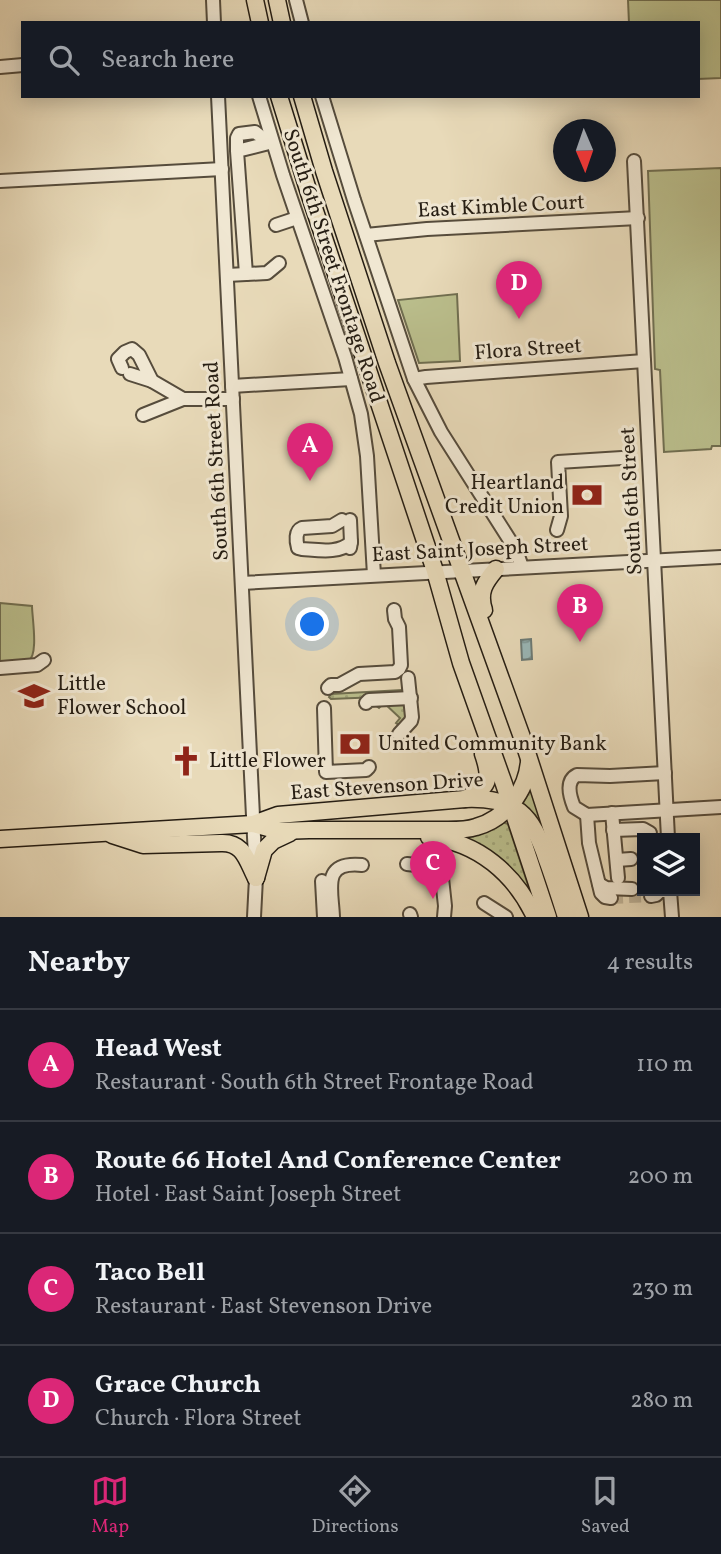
<!DOCTYPE html>
<html lang="en">
<head>
<meta charset="utf-8">
<style>
  body { margin:0; font-family:Vollkorn,serif; background:#242831; color:#f1f3f6 }
  .controls { position:absolute; right:21px; bottom:21px; display:grid; overflow:hidden; border-radius:0px; box-shadow:0 4px 18px #0003 }
  .controls button { width:63px; height:63px; display:grid; place-items:center; padding:0; border:0; border-bottom:2px solid #363941; background:#171b24; color:#f1f3f6; font:35px sans-serif }
  .compass { position:absolute; left:553px; top:119px; width:63px; height:63px; border-radius:50%; background:#171b24; box-shadow:0 4px 18px #0003; rotate:178deg }
  .you { position:absolute; left:313px; top:625px; width:24px; height:24px; margin:-18px; border:5px solid #fff; border-radius:50%; background:#1a73e8; box-shadow:0 0 0 10px #1a73e833 }
  .badge { display:grid; place-items:center; width:46px; height:46px; border-radius:50%; background:#db2777; color:#fff; font-size:23px; font-weight:700 }
  .pin { position:absolute; translate:-50% -58px; filter:drop-shadow(0 2px 4px #0008) }
  .pin::after { content:''; position:absolute; top:37px; width:24px; height:21px; background:inherit; clip-path:polygon(0 0,100% 0,50% 100%) }
  .list { margin:0; padding:0; list-style:none }
  h2 { display:flex; justify-content:space-between; align-items:center; height:91px; margin:0; padding:0 28px; font-size:30px }
  h2 small { font-size:23px; font-weight:400; color:#9ea1a6 }
  .list li { display:grid; grid-template-columns:46px 1fr auto; gap:21px; align-items:center; box-sizing:border-box; height:112px; padding:0 28px; border-top:2px solid #363941 }
  .list b { display:block; font-size:26px; white-space:nowrap }
  .list p { margin:0; font-size:23px; white-space:nowrap; color:#9ea1a6 }
  .list em { font-size:23px; font-style:normal; color:#9ea1a6 }
  .icon { flex:none; width:38px; height:38px; fill:none; stroke:currentColor; stroke-width:2; stroke-linecap:round; stroke-linejoin:round }
  .map { position:relative; flex:none; width:721px; height:917px; overflow:hidden }
  .search { position:absolute; background:#171b24; box-shadow:0 4px 18px #0003; left:21px; right:21px; top:21px; height:77px; display:flex; align-items:center; gap:18px; box-sizing:border-box; padding:0 24px; border-radius:0px; color:#9ea1a6; font-size:26px }
  .sheet { height:539px; background:#171b24 }
  nav { display:flex; justify-content:space-around; align-items:center; box-sizing:border-box; height:98px; border-top:2px solid #363941; background:#171b24; font-size:19px; color:#9ea1a6 }
  nav a { display:grid; justify-items:center; gap:4px }
  nav .on { color:#db2777 }
  .map>svg:first-child { display:block }
  .grass { fill:url(#grass-dots); stroke:#706e50; stroke-width:2 }
  .park { fill:#babe8c; stroke:#706e50; stroke-width:2 }
  .water { fill:url(#water-waves); stroke:#6b7a76; stroke-width:2 }
  .lines { fill:none; stroke-linecap:round; stroke-linejoin:round }
  .minor-tunnel { stroke:#c1b498; stroke-width:12; stroke-dasharray:12 6; stroke-linecap:butt }
  .minor-casing { stroke:#564c3c; stroke-width:16 }
  .major-casing { stroke:#251d13; stroke-width:19 }
  .minor { stroke:#f0e7d2; stroke-width:12 }
  .major { stroke:#e8dab9; stroke-width:16 }
  .labels { text-anchor:middle; dominant-baseline:central; stroke-width:6; stroke-linejoin:round; paint-order:stroke }
  .street-label { font-size:21px; fill:#251d13; stroke:#f0e7d2 }
  .poi-label { font-size:21px; fill:#251d13; stroke:#f0e7d2; text-anchor:start }
</style>
</head>
<body>
<div class="map">
<svg width="721" height="917" viewBox="0 0 721 917">
  <defs>
    <pattern id="grass-dots" width="8" height="8" patternUnits="userSpaceOnUse" patternTransform="scale(1.75)"><rect width="8" height="8" fill="#babe8c"/><path d="M2 2h.1M6 6h.1" fill="none" stroke="#a0a378" stroke-width="1.8" stroke-linecap="round"/></pattern>
    <pattern id="water-waves" width="16" height="10" patternUnits="userSpaceOnUse" patternTransform="scale(1.75)"><rect width="16" height="10" fill="#9ab8b8"/><path d="M0 5q4-4 8 0t8 0" fill="none" stroke="#7d9594"/></pattern>
  </defs>
  <rect width="100%" height="100%" fill="#e8dab9"/>
  <filter id="stains"><feTurbulence type="fractalNoise" baseFrequency=".00286" numOctaves="4"/><feColorMatrix values="0 0 0 0 .2 0 0 0 0 .09 0 0 0 0 .02 0 0 0 .5 -.17"/></filter>
  <radialGradient id="worn" r=".72"><stop offset=".6" stop-color="#630" stop-opacity="0"/><stop offset="1" stop-color="#630" stop-opacity=".3"/></radialGradient>
  <g class="grass">
    <polygon points="402,690 404,693 403,696 331,699 329,697 331,694"/>
    <polygon points="403,702 406,705 407,718 400,726 396,723 400,718 384,703 379,708 375,705 376,703"/>
    <polygon points="531,786 559,871 522,805"/>
    <polygon points="502,822 508,824 528,885 522,887 464,842 465,836"/>
  </g>
  <g class="park">
    <polygon points="628,0 721,0 721,78 698,79 698,23 629,23"/>
    <polygon points="721,168 721,446 712,446 711,449 664,452 660,370 655,369 648,171"/>
    <polygon points="457,294 460,361 419,363 398,300"/>
    <path d="M0,603L32,606C32,617 39,656 28,661C22,665 8,663 0,663Z"/>
  </g>
  <polygon class="water" points="531,639 532,659 522,660 521,640"/>
  <g class="lines">
    <g class="minor-tunnel">
      <polyline points="631,859 642,858"/>
      <polyline points="611,898 651,896"/>
    </g>
    <g class="minor-casing">
      <g id="minor">
        <polyline points="213,0 214,23"/>
        <polyline points="296,0 302,23"/>
        <polyline points="0,67 23,65"/>
        <polyline points="218,96 256,878 254,917"/>
        <polyline points="259,96 283,175 345,357 361,414 367,456 374,575"/>
        <polyline points="322,96 354,200 414,379 441,432 516,550 522,567"/>
        <polyline points="237,151 269,143 255,132 239,134 237,138 237,151 246,274"/>
        <polyline points="634,161 668,838"/>
        <polyline points="0,181 222,169"/>
        <polyline points="276,225 297,218"/>
        <polyline points="366,235 427,229 638,218"/>
        <polyline points="227,275 267,273 279,263"/>
        <polyline points="122,368 118,359 125,352 132,349 139,355 152,381 183,399"/>
        <polyline points="130,374 152,381"/>
        <polyline points="414,379 426,377 644,361"/>
        <polyline points="232,386 351,379"/>
        <polyline points="143,415 183,399 233,399"/>
        <path d="M342,520L332,526L302,528C295,531 296,541 298,548L302,549C318,550 340,554 351,542"/>
        <polyline points="557,530 561,516 558,462 622,458"/>
        <polyline points="350,548 351,542 350,520"/>
        <polyline points="242,583 721,557"/>
        <polyline points="0,668 37,665 44,660"/>
        <polyline points="328,688 331,685 339,685 359,674 395,672 399,669 401,665 399,627 395,619 394,610"/>
        <polyline points="366,703 369,700 411,698"/>
        <polyline points="324,708 326,772 366,770 369,767"/>
        <polyline points="399,734 411,721 412,717 408,678"/>
        <path d="M665,773L610,776L577,775C565,781 570,797 574,807L587,815L721,807"/>
        <polyline points="612,813 618,878"/>
        <polyline points="587,815 589,843 601,893 605,897 611,898"/>
        <polyline points="613,830 643,829 650,833"/>
        <polyline points="617,860 631,859"/>
        <polyline points="407,864 416,865 440,875 442,878 445,906 444,917"/>
        <polyline points="322,881 324,917"/>
        <polyline points="599,884 606,888 632,889"/>
        <polyline points="670,891 672,917"/>
        <polyline points="651,896 656,895 660,891 669,891"/>
        <polyline points="484,903 506,917"/>
        <polyline points="410,914 411,917"/>
        <path d="M333,917C332,889 321,861 362,865"/>
      </g>
    </g>
    <g class="major-casing">
      <g id="major">
        <polyline points="255,0 260,23"/>
        <polyline points="277,0 282,23"/>
        <polyline points="279,96 309,193 435,571 461,663 504,784 548,917"/>
        <polyline points="302,96 324,171 387,363 523,740 580,917"/>
        <path d="M484,610C478,592 485,582 496,569"/>
        <path d="M465,799C489,787 492,780 483,754"/>
        <path d="M253,824L279,831L309,830H448C457,830 467,830 476,827C505,819 526,792 529,762"/>
        <path d="M112,835L143,845L221,843C244,842 247,861 256,878"/>
        <path d="M429,837C478,842 515,874 535,917"/>
        <path d="M0,839L253,824L278,815L465,799C516,797 532,814 547,860C554,879 560,898 566,917"/>
        <polyline points="256,878 264,850 273,841 290,833"/>
      </g>
    </g>
    <use href="#minor" class="minor"/>
    <use href="#major" class="major"/>
  </g>
  <defs>
    <g id="bank-bare" transform="scale(2.415)"><path d="M-6-4H6V4H-6ZM0-2.3a2.3 2.3 0 1 0 0 4.6a2.3 2.3 0 1 0 0-4.6Z" fill="#8f2418" stroke="#f0e7d2" stroke-width="2.5" paint-order="stroke"/></g>
    <g id="school-bare" transform="scale(2.415)"><path d="M0-5L7-2L0 1L-7-2ZM-4 1L0 2.5L4 1V4Q0 6-4 4Z" fill="#8f2418" stroke="#f0e7d2" stroke-width="2.5" paint-order="stroke"/></g>
    <g id="church-bare" transform="scale(2.415)"><path d="M-1.2-6h2.4v3.5h3.3v2.4h-3.3V6h-2.4V-.1h-3.3v-2.4h3.3Z" fill="#8f2418" stroke="#f0e7d2" stroke-width="2.5" paint-order="stroke"/></g>
  </defs>
  <g fill-rule="evenodd">
    <use href="#bank-bare" x="587" y="495"/>
    <use href="#school-bare" x="34" y="696"/>
    <use href="#bank-bare" x="355" y="744"/>
    <use href="#church-bare" x="186" y="761"/>
  </g>
  <g class="labels">
    <g class="street-label">
      <text transform="translate(501 207) rotate(-3)">East Kimble Court</text>
      <text transform="translate(333 266) rotate(72)">South 6th Street Frontage Road</text>
      <text transform="translate(528 350) rotate(-4)">Flora Street</text>
      <text transform="translate(217 461) rotate(-93)">South 6th Street Road</text>
      <text transform="translate(632 501) rotate(-93)">South 6th Street</text>
      <text transform="translate(480 550) rotate(-3)">East Saint Joseph Street</text>
      <text transform="translate(387 787) rotate(-4)">East Stevenson Drive</text>
    </g>
    <g class="poi-label">
      <text x="564" y="483" text-anchor="end">Heartland<tspan x="564" dy="24">Credit Union</tspan></text>
      <text x="57" y="684">Little<tspan x="57" dy="24">Flower School</tspan></text>
      <text x="378" y="744">United Community Bank</text>
      <text x="209" y="761">Little Flower</text>
    </g>
  </g>
  <rect width="100%" height="100%" filter="url(#stains)"/>
  <rect width="100%" height="100%" fill="url(#worn)"/>
</svg>
<div class="controls">
<button><svg class="icon" aria-label="layers" viewBox="0 0 24 24"><path d="M12 4l9 5-9 5-9-5zM3 14l9 5 9-5"/></svg></button>
</div>
<svg class="compass" viewBox="-18 -18 36 36"><path d="M0-13l5 13h-10z" fill="#e53935"/><path d="M0 13l5-13h-10z" fill="#9ea1a6"/></svg>
<div class="you"></div>
<div class="pin badge" style="left:310px;top:481px">A</div>
<div class="pin badge" style="left:580px;top:642px">B</div>
<div class="pin badge" style="left:433px;top:899px">C</div>
<div class="pin badge" style="left:519px;top:319px">D</div>
<div class="search"><svg class="icon" aria-label="search" viewBox="0 0 24 24"><circle cx="10" cy="10" r="6"/><path d="M15 15l6 6"/></svg>Search here</div>
</div>
<section class="sheet">
<h2>Nearby<small>4 results</small></h2>
<ul class="list">
<li><span class="badge">A</span><div><b>Head West</b><p>Restaurant · South 6th Street Frontage Road</p></div><em>110 m</em></li>
<li><span class="badge">B</span><div><b>Route 66 Hotel And Conference Center</b><p>Hotel · East Saint Joseph Street</p></div><em>200 m</em></li>
<li><span class="badge">C</span><div><b>Taco Bell</b><p>Restaurant · East Stevenson Drive</p></div><em>230 m</em></li>
<li><span class="badge">D</span><div><b>Grace Church</b><p>Church · Flora Street</p></div><em>280 m</em></li>
</ul>
</section>
<nav>
<a class="on"><svg class="icon" aria-label="map" viewBox="0 0 24 24"><path d="M3 6l6-2 6 2 6-2v14l-6 2-6-2-6 2zM9 4v14M15 6v14"/></svg>Map</a>
<a><svg class="icon" aria-label="directions" viewBox="0 0 24 24"><path d="M12 3l9 9-9 9-9-9zM9 14v-3h6M13 9l2 2-2 2"/></svg>Directions</a>
<a><svg class="icon" aria-label="saved" viewBox="0 0 24 24"><path d="M7 4h10v16l-5-4-5 4z"/></svg>Saved</a>
</nav>
</body>
</html>
